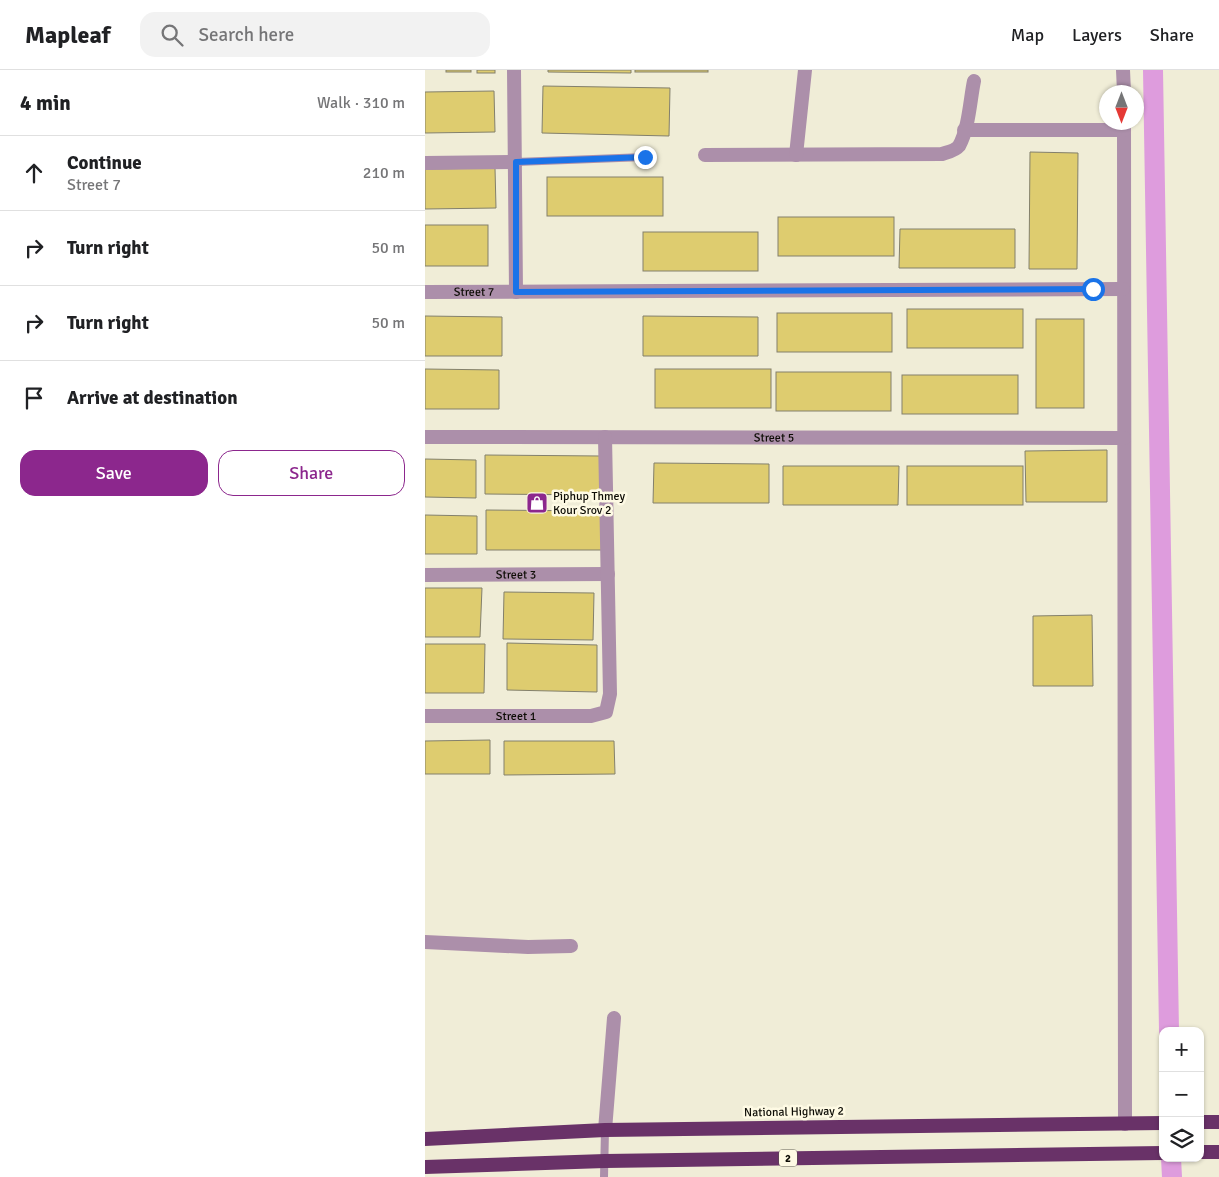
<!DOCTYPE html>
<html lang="en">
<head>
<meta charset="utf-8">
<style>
  body { margin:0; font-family:Signika,sans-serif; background:#f2f2f2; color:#202124 }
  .controls { position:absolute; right:15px; bottom:15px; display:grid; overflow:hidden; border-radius:10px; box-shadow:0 1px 4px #0004 }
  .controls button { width:45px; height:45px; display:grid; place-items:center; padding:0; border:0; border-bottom:1px solid #e0e0e0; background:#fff; color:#202124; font:25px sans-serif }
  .compass { position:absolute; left:674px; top:15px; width:45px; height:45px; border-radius:50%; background:#fff; box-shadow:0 1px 4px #0004; rotate:180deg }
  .stop { position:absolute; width:15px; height:15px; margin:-11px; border:4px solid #1a73e8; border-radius:50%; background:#fff }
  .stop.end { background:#1a73e8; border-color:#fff; box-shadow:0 1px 5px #0008 }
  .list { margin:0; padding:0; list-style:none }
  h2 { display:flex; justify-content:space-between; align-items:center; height:65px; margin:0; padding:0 20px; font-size:21px }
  h2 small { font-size:16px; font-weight:400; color:#757577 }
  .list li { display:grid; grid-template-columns:32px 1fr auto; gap:15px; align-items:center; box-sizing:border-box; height:75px; padding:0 20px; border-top:1px solid #e0e0e0 }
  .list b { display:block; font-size:19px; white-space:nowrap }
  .list p { margin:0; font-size:16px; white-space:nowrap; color:#757577 }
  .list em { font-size:16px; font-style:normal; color:#757577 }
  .actions { display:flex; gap:10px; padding:15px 20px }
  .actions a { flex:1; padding:11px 0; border:1px solid #8c278d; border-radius:15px; text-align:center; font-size:18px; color:#8c278d }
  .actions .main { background:#8c278d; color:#fff }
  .icon { flex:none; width:28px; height:28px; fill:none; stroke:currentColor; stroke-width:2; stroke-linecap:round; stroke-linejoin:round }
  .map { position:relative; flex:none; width:794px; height:1107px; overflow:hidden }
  header { display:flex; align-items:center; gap:30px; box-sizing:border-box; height:70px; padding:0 25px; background:#fff; border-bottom:1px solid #e0e0e0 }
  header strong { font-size:24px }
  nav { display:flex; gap:28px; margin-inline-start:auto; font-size:18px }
  .search { width:350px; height:45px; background:#f2f2f2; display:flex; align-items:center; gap:12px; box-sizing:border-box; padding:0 18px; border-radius:15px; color:#757577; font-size:19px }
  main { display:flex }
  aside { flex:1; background:#fff }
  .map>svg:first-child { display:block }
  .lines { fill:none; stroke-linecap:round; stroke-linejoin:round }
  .canal { stroke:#de9cdd; stroke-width:20 }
  .building { fill:#decc6f; stroke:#83806c }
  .service { stroke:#ac8faa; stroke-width:8 }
  .minor { stroke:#ac8faa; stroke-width:14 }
  .trunk { stroke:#693268; stroke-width:14 }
  .route { stroke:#1a73e8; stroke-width:6 }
  .labels { text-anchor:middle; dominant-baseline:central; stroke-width:5; stroke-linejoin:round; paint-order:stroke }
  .shield { fill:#fefae4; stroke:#555348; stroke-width:1 }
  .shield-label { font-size:11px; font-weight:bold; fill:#0d0c05 }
  .street-label { font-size:12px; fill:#0d0c05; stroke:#fefae4 }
  .poi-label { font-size:12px; fill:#0d0c05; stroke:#fefae4; text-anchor:start }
</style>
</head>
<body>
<header>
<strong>Mapleaf</strong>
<div class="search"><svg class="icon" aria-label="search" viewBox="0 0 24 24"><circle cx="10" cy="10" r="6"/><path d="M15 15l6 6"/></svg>Search here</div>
<nav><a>Map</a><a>Layers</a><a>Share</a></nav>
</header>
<main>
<aside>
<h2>4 min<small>Walk · 310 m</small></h2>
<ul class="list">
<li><svg class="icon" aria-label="ahead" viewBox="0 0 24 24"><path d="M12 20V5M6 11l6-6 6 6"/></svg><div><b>Continue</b><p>Street 7</p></div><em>210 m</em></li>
<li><svg class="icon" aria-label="right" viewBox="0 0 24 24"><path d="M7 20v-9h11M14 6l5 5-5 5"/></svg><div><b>Turn right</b></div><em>50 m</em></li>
<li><svg class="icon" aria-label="right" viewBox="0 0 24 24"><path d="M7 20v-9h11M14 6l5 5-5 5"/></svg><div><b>Turn right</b></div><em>50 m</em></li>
<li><svg class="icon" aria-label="arrive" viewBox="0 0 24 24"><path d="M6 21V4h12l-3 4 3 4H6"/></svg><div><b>Arrive at destination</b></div></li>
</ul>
<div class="actions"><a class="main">Save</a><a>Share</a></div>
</aside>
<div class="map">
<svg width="794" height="1107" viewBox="0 0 794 1107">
  <rect width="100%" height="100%" fill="#f0edd7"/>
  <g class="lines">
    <g class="canal">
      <polyline points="728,0 744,961"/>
      <polyline points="746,1088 747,1107"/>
    </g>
  </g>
  <g class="building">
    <rect x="21" y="0" width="25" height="2"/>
    <rect x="52" y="0" width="18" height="3"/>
    <polygon points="123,0 206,0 206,3 123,2"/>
    <rect x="210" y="0" width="73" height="2"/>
    <polygon points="118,16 245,18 244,66 117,63"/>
    <polygon points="69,21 70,62 0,63 0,22"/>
    <polygon points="605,82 653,83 652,199 604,199"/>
    <polygon points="70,98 71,138 0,139 0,99"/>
    <rect x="122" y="107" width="116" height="39"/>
    <rect x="353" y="147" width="116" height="39"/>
    <rect x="0" y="155" width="63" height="41"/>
    <polygon points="475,159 590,159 590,198 474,198"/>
    <rect x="218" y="162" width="115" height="39"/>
    <rect x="482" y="239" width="116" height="39"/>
    <rect x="352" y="243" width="115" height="39"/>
    <polygon points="0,246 77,247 77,286 0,286"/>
    <polygon points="218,246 333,247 333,286 218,286"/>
    <rect x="611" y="249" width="48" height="89"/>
    <polygon points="0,299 74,300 74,339 0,339"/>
    <rect x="230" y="299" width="116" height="39"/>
    <rect x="351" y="302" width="115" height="39"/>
    <rect x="477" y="305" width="116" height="39"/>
    <polygon points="682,380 682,432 601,432 600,381"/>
    <polygon points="60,385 176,386 176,425 60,424"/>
    <polygon points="0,389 51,390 51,428 0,427"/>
    <polygon points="229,393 344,394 344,433 228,433"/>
    <polygon points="358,396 474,396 473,435 358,435"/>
    <rect x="482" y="396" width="116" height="39"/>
    <polygon points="61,440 177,441 177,480 61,480"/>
    <polygon points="0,445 52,446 52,484 0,484"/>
    <polygon points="0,518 57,518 55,567 0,567"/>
    <polygon points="79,522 169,523 168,570 78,569"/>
    <polygon points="667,545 668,616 608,616 608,546"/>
    <polygon points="82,573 172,575 172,622 82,620"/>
    <polygon points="0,574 60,574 59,623 0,623"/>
    <polygon points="65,670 65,704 0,704 0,671"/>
    <polygon points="79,671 189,671 190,704 79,705"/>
  </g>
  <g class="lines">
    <g class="service">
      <polyline points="91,92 220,87"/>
      <polyline points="179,1107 180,1060"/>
    </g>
    <g class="minor">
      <polyline points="89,0 91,222"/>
      <polyline points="698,0 699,22"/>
      <polyline points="699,52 700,1054"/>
      <polyline points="539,60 699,60"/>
      <path d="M280,85L517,84C523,82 530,81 534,76C544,58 545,30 549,11"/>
      <polyline points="371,85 380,0"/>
      <polyline points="0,93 91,92"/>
      <path id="s1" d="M0,222L698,219"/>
      <path id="s2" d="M0,367L699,368"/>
      <path id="s3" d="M0,505L183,504"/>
      <path id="s4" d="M0,646H166L181,642L185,624L180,367"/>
      <polyline points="0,872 103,877 146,876"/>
      <polyline points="180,1060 189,948"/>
    </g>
    <g class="trunk">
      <polyline points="775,1052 794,1052"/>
      <polyline points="0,1069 180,1060 738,1053"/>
      <polyline points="775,1082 794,1082"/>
      <polyline points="0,1097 180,1091 738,1083"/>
    </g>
  </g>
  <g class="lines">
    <polyline class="route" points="220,87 91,92 91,222 668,219"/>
  </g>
  <defs>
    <g id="shop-square" transform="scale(1.125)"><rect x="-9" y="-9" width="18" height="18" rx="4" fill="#8c278d" stroke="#fefae4"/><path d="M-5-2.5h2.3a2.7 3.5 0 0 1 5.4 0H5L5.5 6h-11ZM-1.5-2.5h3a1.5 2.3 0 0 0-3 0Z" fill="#fff"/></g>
  </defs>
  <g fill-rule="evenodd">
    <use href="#shop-square" x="112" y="433"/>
  </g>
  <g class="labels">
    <rect class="shield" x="354" y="1079.5" width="18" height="17" rx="4"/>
    <g class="shield-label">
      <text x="363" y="1088">2</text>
    </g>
    <g class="street-label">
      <text stroke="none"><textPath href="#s1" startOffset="49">Street 7</textPath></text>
      <text stroke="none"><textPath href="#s2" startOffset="349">Street 5</textPath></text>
      <text stroke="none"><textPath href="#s3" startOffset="91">Street 3</textPath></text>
      <text stroke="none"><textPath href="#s4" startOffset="91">Street 1</textPath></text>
      <text transform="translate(369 1042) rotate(-1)">National Highway 2</text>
    </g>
    <g class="poi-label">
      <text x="128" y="426">Piphup Thmey<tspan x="128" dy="14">Kour Srov 2</tspan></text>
    </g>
  </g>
</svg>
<div class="controls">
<button>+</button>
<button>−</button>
<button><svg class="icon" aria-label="layers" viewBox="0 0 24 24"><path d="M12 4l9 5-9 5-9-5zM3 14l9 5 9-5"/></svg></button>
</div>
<svg class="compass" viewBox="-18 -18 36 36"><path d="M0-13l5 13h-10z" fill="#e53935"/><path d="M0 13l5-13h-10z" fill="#757577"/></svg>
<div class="stop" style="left:668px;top:219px"></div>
<div class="stop end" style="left:220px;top:87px"></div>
</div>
</main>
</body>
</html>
